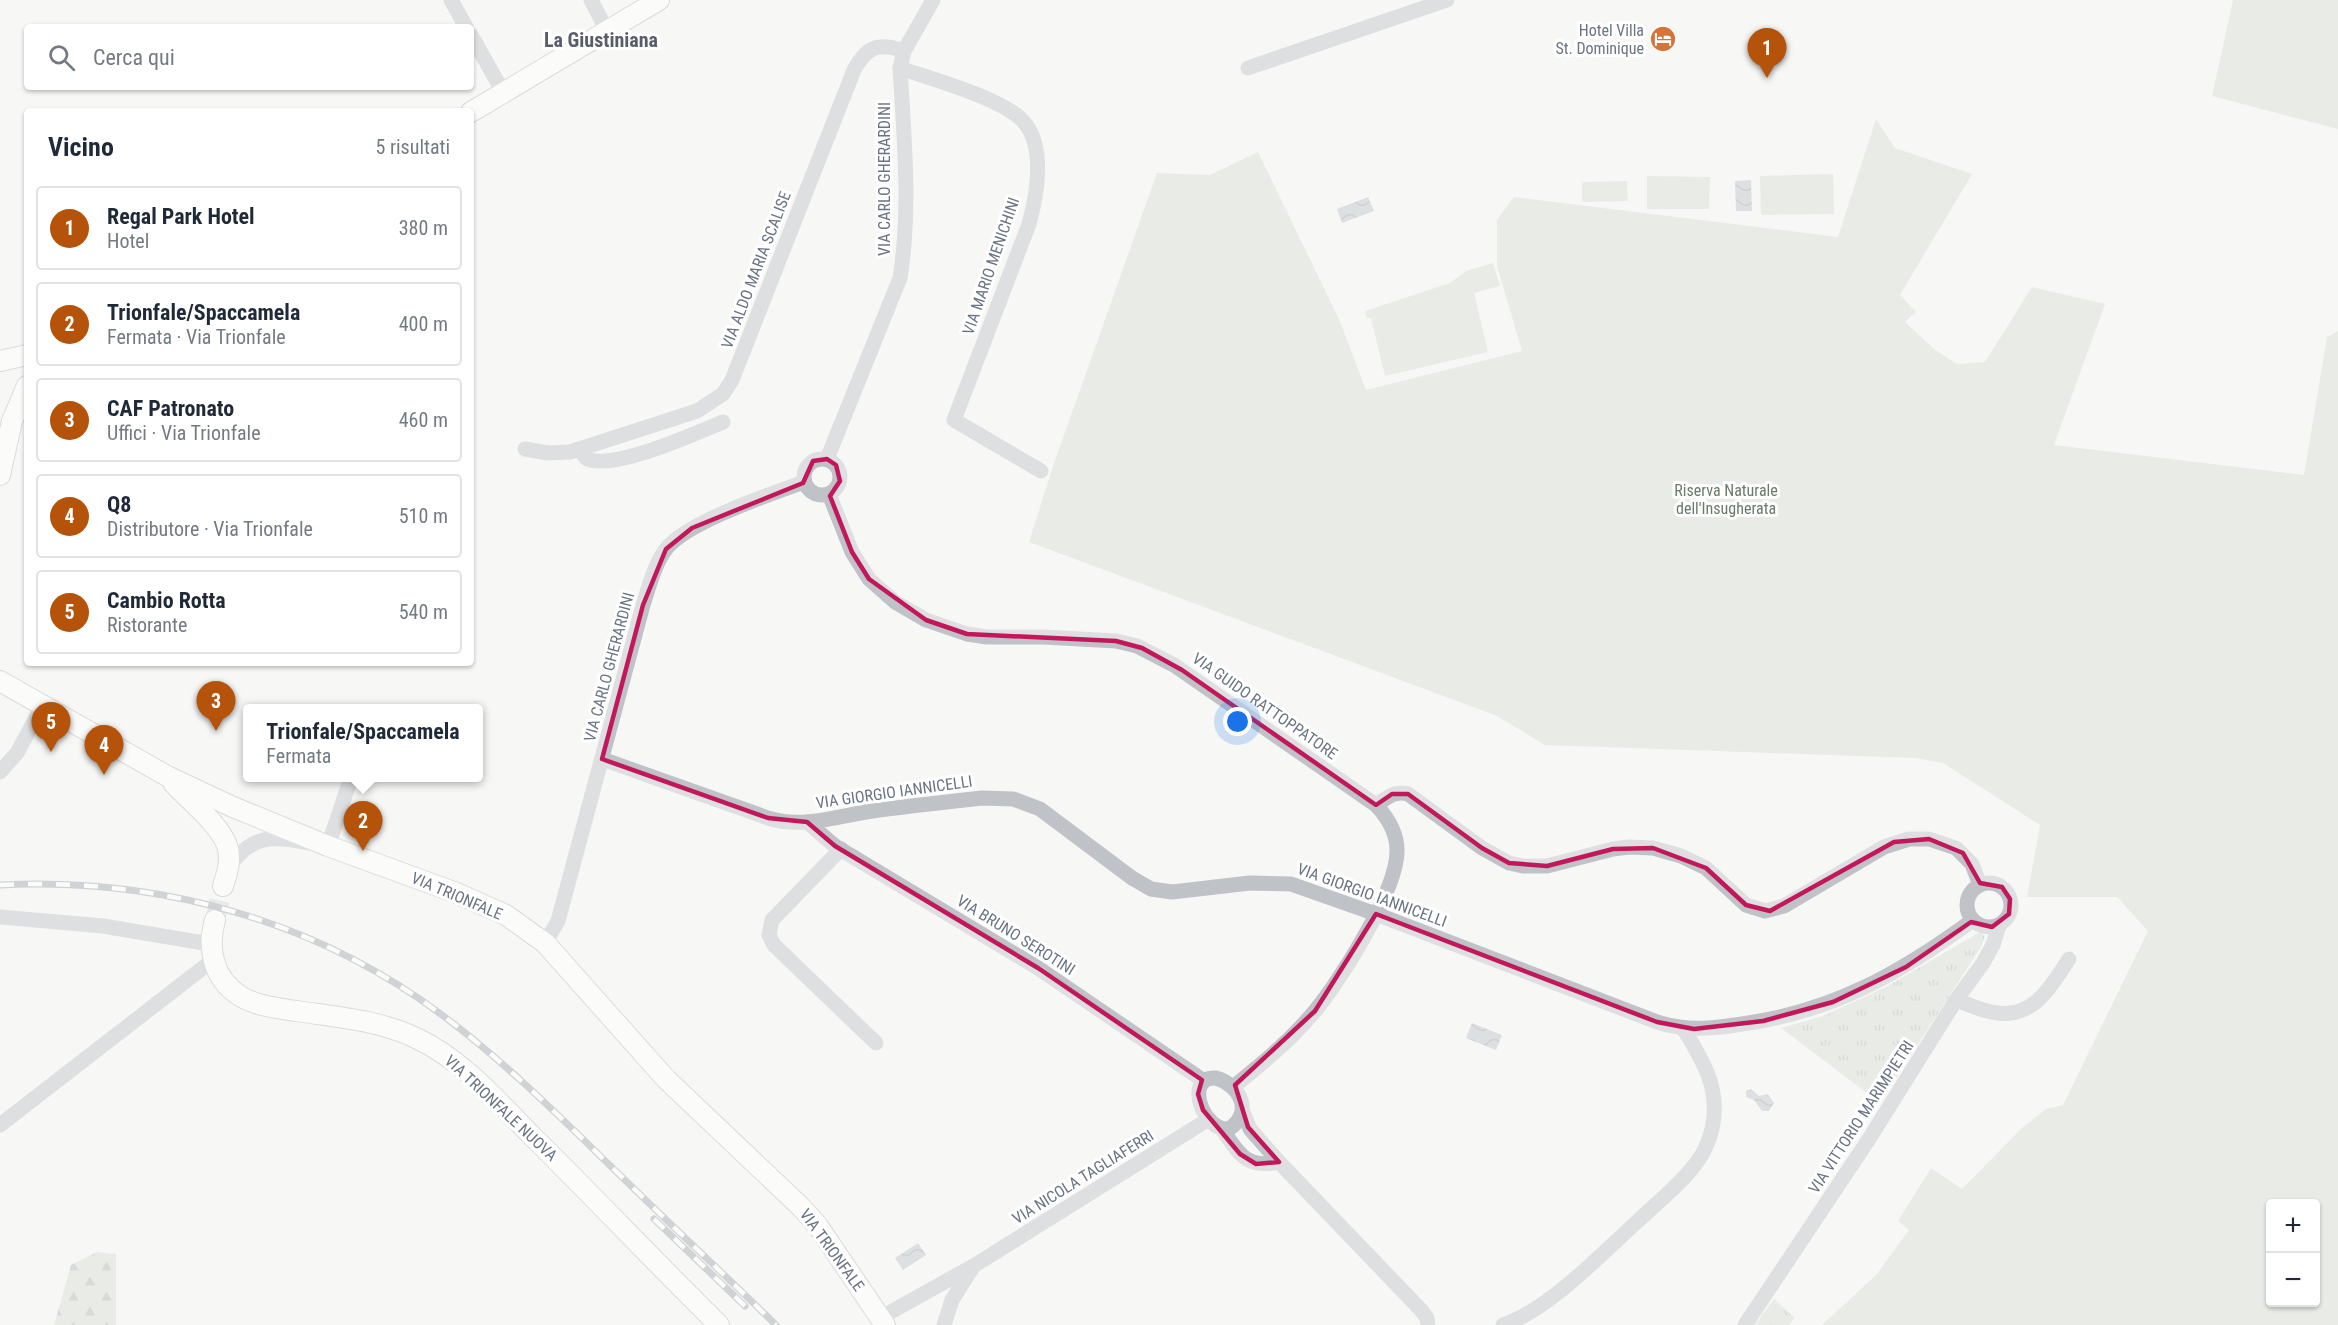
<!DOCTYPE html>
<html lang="it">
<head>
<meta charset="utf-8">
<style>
  body { margin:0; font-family:"Roboto Condensed",sans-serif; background:#f6f6f7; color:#1f2937 }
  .controls { position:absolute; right:18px; bottom:18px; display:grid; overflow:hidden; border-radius:6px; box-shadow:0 2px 4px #0004 }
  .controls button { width:54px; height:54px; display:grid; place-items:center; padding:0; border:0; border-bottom:2px solid #e0e1e3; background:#fff; color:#1f2937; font:30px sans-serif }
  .you { position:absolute; left:1238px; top:722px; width:21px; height:21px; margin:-15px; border:4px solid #fff; border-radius:50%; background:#1a73e8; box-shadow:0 0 0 9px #1a73e833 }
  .badge { display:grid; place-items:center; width:39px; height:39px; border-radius:50%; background:#b45309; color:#fff; font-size:20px; font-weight:700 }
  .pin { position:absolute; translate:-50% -50px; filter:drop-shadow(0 2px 3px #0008) }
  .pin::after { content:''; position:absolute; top:32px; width:21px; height:18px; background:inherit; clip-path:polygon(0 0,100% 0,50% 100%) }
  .popup { position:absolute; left:243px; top:704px; width:240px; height:78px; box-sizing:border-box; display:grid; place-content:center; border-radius:6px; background:#fff; filter:drop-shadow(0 2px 4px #0005); font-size:20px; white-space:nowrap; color:#747a83 }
  .popup b { font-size:22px; color:#1f2937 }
  .popup::after { content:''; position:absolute; left:50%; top:100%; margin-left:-12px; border:12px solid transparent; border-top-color:#fff }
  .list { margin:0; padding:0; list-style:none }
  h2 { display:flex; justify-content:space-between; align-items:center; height:78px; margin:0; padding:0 24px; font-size:26px }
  h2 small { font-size:20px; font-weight:400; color:#747a83 }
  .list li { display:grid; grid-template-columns:39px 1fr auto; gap:18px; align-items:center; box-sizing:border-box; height:84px; margin:0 12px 12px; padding:0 12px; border:2px solid #e0e1e3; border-radius:6px }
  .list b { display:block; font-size:22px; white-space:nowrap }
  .list p { margin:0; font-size:20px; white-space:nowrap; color:#747a83 }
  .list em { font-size:20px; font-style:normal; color:#747a83 }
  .icon { flex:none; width:33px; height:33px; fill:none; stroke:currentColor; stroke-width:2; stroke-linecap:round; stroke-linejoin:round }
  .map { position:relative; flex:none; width:2338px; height:1325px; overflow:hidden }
  .search { position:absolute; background:#fff; box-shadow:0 2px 4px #0004; left:24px; top:24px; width:450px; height:66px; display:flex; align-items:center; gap:15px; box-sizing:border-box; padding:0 21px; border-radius:6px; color:#747a83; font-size:22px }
  .panel { position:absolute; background:#fff; box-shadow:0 2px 4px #0004; left:24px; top:108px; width:450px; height:558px; border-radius:6px }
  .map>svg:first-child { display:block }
  .grass { fill:url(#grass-tufts) }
  .forest { fill:url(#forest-firs) }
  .green { fill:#d7dcd5; fill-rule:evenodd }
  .water { fill:url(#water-waves) }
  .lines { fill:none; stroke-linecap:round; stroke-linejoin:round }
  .major-tunnel { stroke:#d4d7d9; stroke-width:20; stroke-dasharray:20 10; stroke-linecap:butt }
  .major-casing { stroke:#b5b8bd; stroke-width:22 }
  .minor { stroke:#bfc2c7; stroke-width:15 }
  .major { stroke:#fff; stroke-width:20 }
  .rail-casing { stroke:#a1a6ad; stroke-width:7 }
  .rail { stroke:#fff; stroke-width:4.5; stroke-dasharray:14; stroke-linecap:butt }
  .marked { fill:none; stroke:#c2185b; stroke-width:4.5; stroke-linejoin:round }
  .labels { text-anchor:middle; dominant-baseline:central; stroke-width:6; stroke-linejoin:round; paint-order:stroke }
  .poi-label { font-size:16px; fill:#697484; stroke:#fff; text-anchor:end }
  .street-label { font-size:16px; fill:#697484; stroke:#fff }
  .park-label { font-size:16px; fill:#697b68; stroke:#fff }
  .quarter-label { font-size:20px; font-weight:bold; fill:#575e6a; stroke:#fff }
</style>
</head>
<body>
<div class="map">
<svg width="2338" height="1325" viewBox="0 0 2338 1325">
  <defs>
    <pattern id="grass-tufts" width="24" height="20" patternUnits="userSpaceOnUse" patternTransform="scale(1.5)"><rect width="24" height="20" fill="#d7dcd5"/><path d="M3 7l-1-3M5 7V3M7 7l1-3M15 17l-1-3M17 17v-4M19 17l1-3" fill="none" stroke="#b2b7b2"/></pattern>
    <pattern id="forest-firs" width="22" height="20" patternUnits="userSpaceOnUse" patternTransform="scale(1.5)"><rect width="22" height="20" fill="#d7dcd5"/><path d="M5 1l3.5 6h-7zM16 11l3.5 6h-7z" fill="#b2b7b2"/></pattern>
    <pattern id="water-waves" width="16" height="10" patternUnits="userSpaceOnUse" patternTransform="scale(1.5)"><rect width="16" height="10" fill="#bbc3c9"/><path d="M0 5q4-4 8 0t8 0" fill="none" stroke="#9ca3a9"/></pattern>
  </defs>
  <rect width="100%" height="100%" fill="#f7f8f5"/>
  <g class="grass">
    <polygon points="1980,932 1985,936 1981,947 1880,1103 1781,1028 1823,1016 1886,987"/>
    <polygon points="1774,1299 1795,1318 1789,1325 1755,1325"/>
  </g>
  <polygon class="forest" points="97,1252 116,1254 116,1325 54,1325 71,1265"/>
  <g class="green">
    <polygon points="2233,0 2338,0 2338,129 2212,96"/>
    <path d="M1876,119L1895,148L1972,174L1900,295L1916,312L1905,322L1934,349L1957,364L1985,362L2032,287L2105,304L2054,445L2304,475L2327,337L2338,331V1325H1822L1877,1274L1909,1230L1898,1221L1931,1168L1962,1189L2022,1128L2046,1109L2063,1105L2148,931L2117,897H2027L2040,825L1943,763L1916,758L1545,745L1497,716L1029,542L1053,466L1157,173L1210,175L1258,152L1339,319L1366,390L1522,351L1497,266V220L1514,197L1838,237ZM2270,1204H2316V1302H2270Z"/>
    <polygon points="1833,174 1834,214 1761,215 1760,176"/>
    <polygon points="1647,176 1710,177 1709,209 1647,209"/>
    <polygon points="1627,181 1628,201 1582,202 1582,182"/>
    <polygon points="1493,263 1500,286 1474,293 1488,352 1385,376 1371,318 1367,318 1365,311 1450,283 1466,271"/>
  </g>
  <g class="water">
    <polygon points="1751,180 1752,211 1736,211 1735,181"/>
    <polygon points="1368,197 1374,211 1342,223 1337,209"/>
    <polygon points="1472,1023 1502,1035 1496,1050 1466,1038"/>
    <polygon points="1751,1089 1759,1096 1768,1094 1774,1103 1769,1111 1762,1111 1754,1100 1746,1097 1746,1091"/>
    <polygon points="918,1243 926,1255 903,1270 895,1258"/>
  </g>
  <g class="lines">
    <polyline class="major-tunnel" points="215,920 223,886"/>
    <g class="major-casing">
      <g id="major">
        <polyline points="471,112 659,0"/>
        <polyline points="0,361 27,355"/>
        <polyline points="0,475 12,421 27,386"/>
        <polyline points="0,681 167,776 233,807 328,846 454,892 506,915 545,943 666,1079 802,1208 818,1226 885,1325"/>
        <path d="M174,784C190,801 223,827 228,849C231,862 227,874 223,886"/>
        <path d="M215,920C207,948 213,979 240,996C256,1006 277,1008 296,1011C336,1017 379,1020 416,1038C461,1059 496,1099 530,1134C594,1197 655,1262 719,1325"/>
      </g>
    </g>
    <g class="minor">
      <polyline points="451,0 466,27"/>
      <polyline points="591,0 607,31"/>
      <polyline points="471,35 503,92"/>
      <path d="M900,68C931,79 1002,98 1023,121C1046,146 1037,195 1029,224L954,420L1041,471"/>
      <polyline points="1248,68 1447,0"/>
      <path d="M525,449L548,453L570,452L697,411L723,394L732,380L854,70C867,46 879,42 904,51"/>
      <path d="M579,449L587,459C615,470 694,434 723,422"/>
      <circle cx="822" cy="477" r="18"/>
      <path d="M827,459L900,278C911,209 904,137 900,68L904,51L933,0"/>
      <path d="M829,494L852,552L869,579L895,602L926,620L967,634L987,637H1044L1116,641L1137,646L1174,665L1376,805C1388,818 1397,833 1397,850C1398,890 1336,989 1308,1019C1286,1044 1259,1066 1233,1087"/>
      <path d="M602,759L768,818C802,829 838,816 872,811C909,806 946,802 982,798L1013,799L1040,809L1132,878L1151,889L1172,892L1250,883L1291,884L1376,914L1657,1022C1685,1031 1713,1029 1742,1024C1832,1012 1901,973 1973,920"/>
      <polyline points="0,772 17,753 43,705"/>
      <path d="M1376,805C1387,798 1395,790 1408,794L1482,848L1509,863L1523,866H1547L1613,849L1629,847L1653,848L1681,856L1706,868L1746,905L1765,911L1784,906L1884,847L1909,839H1929L1956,848L1972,864L1980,885"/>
      <polyline points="807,822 835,846 1038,968 1204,1081"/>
      <polyline points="841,849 772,920 769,935 774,945 876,1043"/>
      <path d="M228,869C256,825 284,840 328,846L351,778"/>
      <circle cx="1989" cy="905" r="22"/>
      <polyline points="0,917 103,926 210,944"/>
      <path d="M545,943L558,921L643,605C649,587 654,565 666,549C687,522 771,494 804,482"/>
      <path d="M1956,1000C1970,1005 1984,1012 1998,1013C2034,1018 2052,985 2069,959"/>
      <path d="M1216,1078C1240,1085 1254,1112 1229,1129C1203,1132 1183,1076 1216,1078Z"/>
      <polyline points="0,1125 213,960"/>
      <path d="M1222,1129C1239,1154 1246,1169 1279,1162L1250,1129L1243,1112"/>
      <polyline points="1279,1162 1421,1310 1427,1318 1428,1325"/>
      <polyline points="880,1318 975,1265 1209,1119"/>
      <polyline points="944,1325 952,1300 973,1267"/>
      <path d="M1503,1325C1549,1310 1602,1253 1639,1220C1658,1202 1681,1184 1697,1162C1704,1153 1709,1141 1712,1129C1721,1089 1703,1061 1683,1028"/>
      <polyline points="1745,1325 1869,1139 1956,1000 1983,963 1993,945 1999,925"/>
    </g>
    <use href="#major" class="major"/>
    <g class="rail-casing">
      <g id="rail">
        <path d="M0,885C158,877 315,920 442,1015C508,1064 566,1123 625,1180C675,1229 726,1276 776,1325"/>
        <polyline points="654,1219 745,1306"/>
      </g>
    </g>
    <use href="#rail" class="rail"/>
  </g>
  <path d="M0 0H2338V1325H0ZM827,459L836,465L840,481L830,496L852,552L869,579L926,620L967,634L1116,641L1142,648L1182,670L1376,805L1392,794H1408L1482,848L1509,863L1547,866L1613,849L1653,848L1706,868L1746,905L1770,911L1894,842L1929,839L1963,853L1980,883L2002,887L2010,899L2009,914L1992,927L1971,922L1906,967L1833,1002L1763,1021L1694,1029L1657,1022L1376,914L1315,1011L1235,1085L1248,1127L1279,1162L1256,1164L1240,1154L1203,1110L1198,1094L1202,1080L1038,968L835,846L807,822L768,818L602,759L643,605L666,549L692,528L803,483L813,461Z" fill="#f7f8f5" fill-opacity=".55" fill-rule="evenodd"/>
  <path class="marked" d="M827,459L836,465L840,481L830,496L852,552L869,579L926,620L967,634L1116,641L1142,648L1182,670L1376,805L1392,794H1408L1482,848L1509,863L1547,866L1613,849L1653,848L1706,868L1746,905L1770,911L1894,842L1929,839L1963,853L1980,883L2002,887L2010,899L2009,914L1992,927L1971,922L1906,967L1833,1002L1763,1021L1694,1029L1657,1022L1376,914L1315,1011L1235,1085L1248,1127L1279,1162L1256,1164L1240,1154L1203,1110L1198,1094L1202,1080L1038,968L835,846L807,822L768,818L602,759L643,605L666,549L692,528L803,483L813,461Z"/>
  <defs>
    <g id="hotel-disc" transform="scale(1.35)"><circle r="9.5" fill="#d47439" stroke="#fff"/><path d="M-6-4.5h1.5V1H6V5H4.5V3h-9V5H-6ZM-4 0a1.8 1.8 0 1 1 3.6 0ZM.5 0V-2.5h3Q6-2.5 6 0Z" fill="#fff"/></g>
  </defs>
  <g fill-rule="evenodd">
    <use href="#hotel-disc" x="1663" y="39"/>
  </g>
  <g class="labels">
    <g class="poi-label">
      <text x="1644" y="30">Hotel Villa<tspan x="1644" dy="18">St. Dominique</tspan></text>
    </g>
    <g class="street-label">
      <text transform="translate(884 179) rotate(-90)">VIA CARLO GHERARDINI</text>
      <text transform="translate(991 266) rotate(-71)">VIA MARIO MENICHINI</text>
      <text transform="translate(756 270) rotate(-69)">VIA ALDO MARIA SCALISE</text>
      <text transform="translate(609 667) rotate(-75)">VIA CARLO GHERARDINI</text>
      <text transform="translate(1265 706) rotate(35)">VIA GUIDO RATTOPPATORE</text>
      <text transform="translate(894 792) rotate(-8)">VIA GIORGIO IANNICELLI</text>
      <text transform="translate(1372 895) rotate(20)">VIA GIORGIO IANNICELLI</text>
      <text transform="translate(457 896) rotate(23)">VIA TRIONFALE</text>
      <text transform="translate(1016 935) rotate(32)">VIA BRUNO SEROTINI</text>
      <text transform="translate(501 1108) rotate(43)">VIA TRIONFALE NUOVA</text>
      <text transform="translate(1861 1117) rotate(-57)">VIA VITTORIO MARIMPIETRI</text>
      <text transform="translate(1083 1177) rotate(-32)">VIA NICOLA TAGLIAFERRI</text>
      <text transform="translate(832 1250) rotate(54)">VIA TRIONFALE</text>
    </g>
    <g class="park-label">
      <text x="1726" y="490">Riserva Naturale<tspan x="1726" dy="18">dell'Insugherata</tspan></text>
    </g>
    <g class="quarter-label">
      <text x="601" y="40">La Giustiniana</text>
    </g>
  </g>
</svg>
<div class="controls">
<button>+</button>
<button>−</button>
</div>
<div class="you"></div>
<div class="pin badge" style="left:1767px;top:78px">1</div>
<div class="pin badge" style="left:363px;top:851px">2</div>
<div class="popup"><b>Trionfale/Spaccamela</b>Fermata</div>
<div class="pin badge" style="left:216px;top:731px">3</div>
<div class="pin badge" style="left:104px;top:775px">4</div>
<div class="pin badge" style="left:51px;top:752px">5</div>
<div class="search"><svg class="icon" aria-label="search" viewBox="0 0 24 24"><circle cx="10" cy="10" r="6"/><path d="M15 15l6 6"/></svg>Cerca qui</div>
<section class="panel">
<h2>Vicino<small>5 risultati</small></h2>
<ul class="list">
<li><span class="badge">1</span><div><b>Regal Park Hotel</b><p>Hotel</p></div><em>380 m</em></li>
<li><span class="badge">2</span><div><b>Trionfale/Spaccamela</b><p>Fermata · Via Trionfale</p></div><em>400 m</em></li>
<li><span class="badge">3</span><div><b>CAF Patronato</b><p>Uffici · Via Trionfale</p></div><em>460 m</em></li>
<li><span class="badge">4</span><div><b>Q8</b><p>Distributore · Via Trionfale</p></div><em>510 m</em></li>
<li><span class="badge">5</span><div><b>Cambio Rotta</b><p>Ristorante</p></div><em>540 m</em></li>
</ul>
</section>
</div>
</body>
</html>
